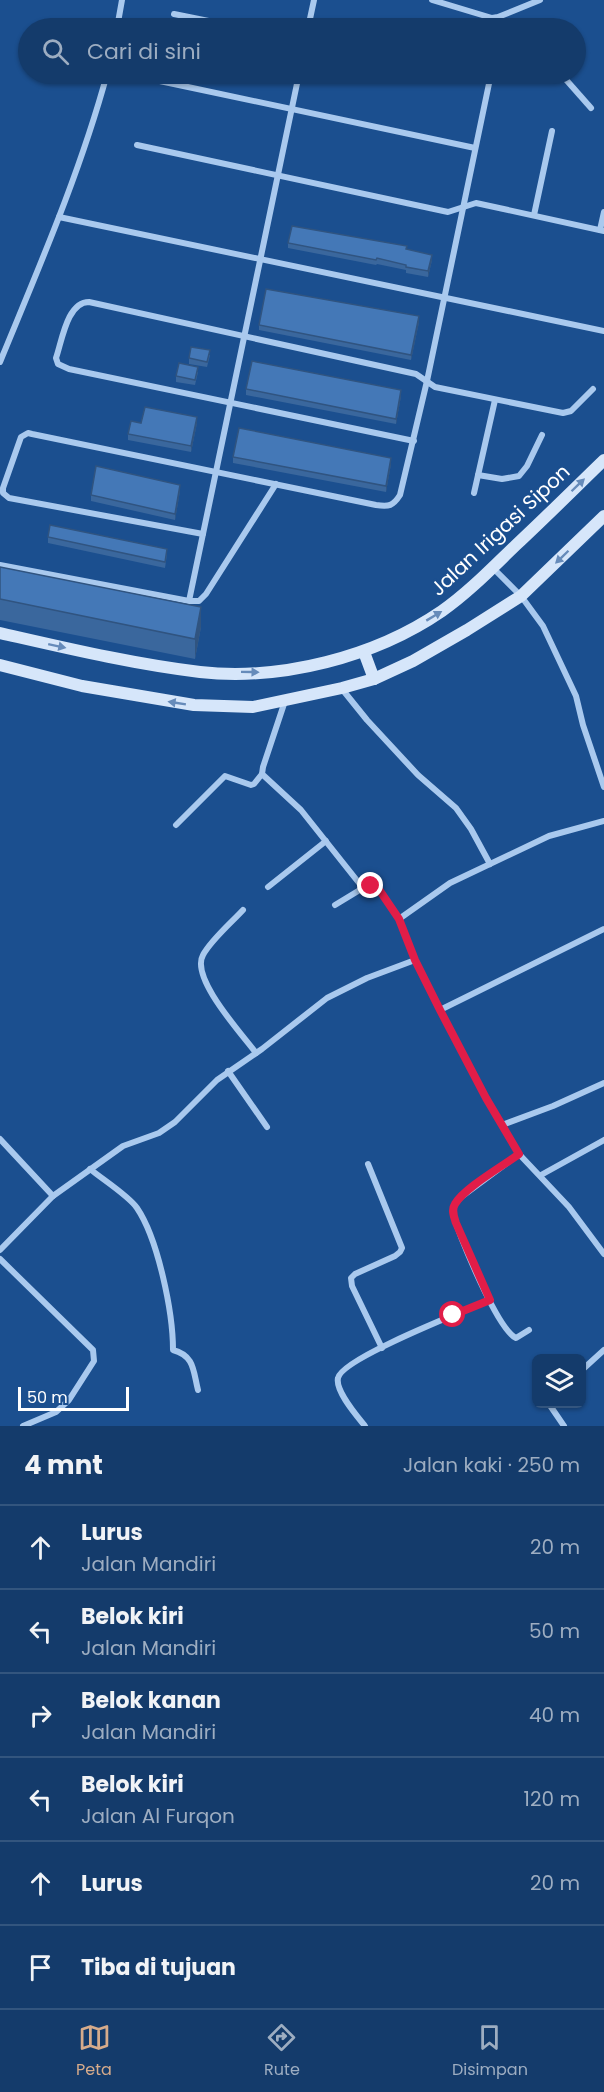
<!DOCTYPE html>
<html lang="id">
<head>
<meta charset="utf-8">
<style>
  body { margin:0; font-family:Poppins,sans-serif; background:#214673; color:#f1f3f6 }
  .controls { position:absolute; right:18px; bottom:18px; display:grid; overflow:hidden; border-radius:9px; box-shadow:0 2px 4px #0004 }
  .controls button { width:54px; height:54px; display:grid; place-items:center; padding:0; border:0; border-bottom:2px solid #33557e; background:#143b6b; color:#f1f3f6; font:30px sans-serif }
  .scale { position:absolute; left:18px; bottom:15px; width:111px; box-sizing:border-box; padding-left:6px; border:3px solid #fff; border-top:0; font-size:16px; line-height:21px; white-space:nowrap; color:#fff; -webkit-text-stroke:4px #1b4f8f; paint-order:stroke }
  .stop { position:absolute; width:18px; height:18px; margin:-14px; border:4px solid #e11d48; border-radius:50%; background:#fff }
  .stop.end { background:#e11d48; border-color:#fff; box-shadow:0 2px 6px #0008 }
  .list { margin:0; padding:0; list-style:none }
  h2 { display:flex; justify-content:space-between; align-items:center; height:78px; margin:0; padding:0 24px; font-size:26px }
  h2 small { font-size:20px; font-weight:400; color:#9dadc1 }
  .list li { display:grid; grid-template-columns:39px 1fr auto; gap:18px; align-items:center; box-sizing:border-box; height:84px; padding:0 24px; border-top:2px solid #33557e }
  .list b { display:block; font-size:22px; white-space:nowrap }
  .list p { margin:0; font-size:20px; white-space:nowrap; color:#9dadc1 }
  .list em { font-size:20px; font-style:normal; color:#9dadc1 }
  .icon { flex:none; width:33px; height:33px; fill:none; stroke:currentColor; stroke-width:2; stroke-linecap:round; stroke-linejoin:round }
  .map { position:relative; flex:none; width:604px; height:1426px; overflow:hidden }
  .search { position:absolute; background:#143b6b; box-shadow:0 2px 4px #0004; left:18px; right:18px; top:18px; height:66px; display:flex; align-items:center; gap:15px; box-sizing:border-box; padding:0 21px; border-radius:33px; color:#9dadc1; font-size:22px }
  .sheet { height:582px; background:#143b6b }
  nav { display:flex; justify-content:space-around; align-items:center; box-sizing:border-box; height:84px; border-top:2px solid #33557e; background:#143b6b; font-size:16px; color:#9dadc1 }
  nav a { display:grid; justify-items:center; gap:3px }
  nav .on { color:#d6ab8b }
  .map>svg:first-child { display:block }
  .lines { fill:none; stroke-linecap:round; stroke-linejoin:round }
  .street { stroke:#a9c9ee; stroke-width:6 }
  .secondary { stroke:#d6e6fa; stroke-width:12 }
  .wall { fill:#3a679d }
  .shaded-wall { fill:#305480 }
  .building { fill:#4478b7; stroke:#305480; stroke-width:1.5 }
  .oneway { fill:#668bba }
  .route { stroke:#e11d48; stroke-width:8 }
  .labels { text-anchor:middle; dominant-baseline:central; stroke-width:4.5; stroke-linejoin:round; paint-order:stroke }
  .street-label { font-size:20px; fill:#fff; stroke:#1b4f8f }
</style>
</head>
<body>
<div class="map">
<svg width="604" height="1426" viewBox="0 0 604 1426">
  <rect width="100%" height="100%" fill="#1b4f8f"/>
  <g class="lines">
    <g class="street">
      <polyline points="432,0 492,18 498,17 540,0"/>
      <polyline points="174,14 243,28"/>
      <polyline points="117,28 122,0"/>
      <polyline points="308,28 314,0"/>
      <polyline points="459,74 489,80"/>
      <polyline points="561,74 591,108"/>
      <polyline points="155,80 475,148"/>
      <polyline points="137,145 448,212 476,203 604,231"/>
      <polyline points="534,215 552,131"/>
      <polyline points="59,217 604,331"/>
      <polyline points="600,230 604,212"/>
      <path d="M0,362C39,267 80,173 107,74"/>
      <path d="M414,441L69,369L58,364L56,358C62,341 67,302 89,302L416,374L435,387L563,413L571,411L593,389"/>
      <polyline points="478,475 502,479 519,476 527,466 542,435"/>
      <polyline points="474,493 495,400"/>
      <path d="M203,534L9,498L3,493V488L21,437L28,433L32,434L376,505C389,507 393,506 400,495L427,381L491,74"/>
      <polyline points="0,565 189,601 199,601 206,594 276,484"/>
      <polyline points="493,568 521,596 543,626 576,696 583,725 604,787"/>
      <polyline points="189,601 299,74"/>
      <polyline points="342,689 367,720 418,775 456,808 471,829 490,864"/>
      <polyline points="285,701 263,767 262,774 301,810 363,888"/>
      <polyline points="176,825 225,776 251,785 254,784 262,774"/>
      <polyline points="268,887 326,841"/>
      <polyline points="335,905 363,888 374,886 381,892 399,919 415,960 440,1010 486,1098 519,1154 569,1207 604,1254"/>
      <path d="M243,910C231,923 211,940 203,955C190,978 242,1034 256,1053"/>
      <polyline points="399,919 450,883 549,836 604,821"/>
      <polyline points="440,1010 604,929"/>
      <polyline points="228,1071 267,1127"/>
      <polyline points="502,1125 553,1106 604,1083"/>
      <polyline points="0,1139 53,1196"/>
      <path d="M519,1154L461,1197L454,1205L453,1214C460,1237 497,1329 516,1338L529,1330"/>
      <polyline points="368,1164 402,1248 400,1252 395,1256 355,1274 351,1278 352,1286 382,1348"/>
      <path d="M90,1169C102,1179 129,1196 137,1208C158,1239 173,1312 173,1350C195,1356 193,1371 198,1390"/>
      <polyline points="541,1175 604,1140"/>
      <polyline points="0,1250 53,1196 123,1146 159,1133 175,1122 217,1080 262,1049 327,998 367,978 415,960"/>
      <polyline points="0,1259 93,1350 94,1361 69,1400 56,1412 23,1426"/>
      <polyline points="582,1370 604,1350"/>
      <polyline points="549,1404 564,1426"/>
      <path d="M365,1426C357,1416 335,1391 338,1378C342,1358 467,1310 490,1300"/>
    </g>
    <g class="secondary">
      <path d="M0,633C66,648 133,664 200,672C281,681 375,657 442,611C469,592 492,568 516,545C546,517 575,488 604,460"/>
      <polyline points="364,652 374,679"/>
      <polyline points="0,665 82,686 194,705 253,707 342,688 374,679 413,661 467,630 521,596 604,516"/>
    </g>
  </g>
  <g class="wall">
    <polygon points="288,243 407,249 432,260 428,277 406,273 406,270 377,264 376,265 288,248"/>
    <polygon points="419,322 411,360 259,330 259,325"/>
    <polygon points="210,355 207,367 189,364 189,358"/>
    <polygon points="198,372 195,385 176,382 176,376"/>
    <polygon points="246,389 401,396 396,424 246,395"/>
    <polygon points="141,423 197,423 191,452 128,440 128,434"/>
    <polygon points="233,457 391,464 386,492 233,463"/>
    <polygon points="180,491 175,520 91,501 91,495"/>
    <polygon points="48,537 167,554 165,568 48,543"/>
    <polygon points="0,567 201,627 195,659 0,620"/>
  </g>
  <g class="shaded-wall">
    <polygon points="432,255 432,260 428,277 428,271"/>
    <polygon points="419,316 419,322 411,360 411,355"/>
    <polygon points="401,390 401,396 396,424 396,419"/>
    <polygon points="197,417 197,423 191,452 191,446"/>
    <polygon points="391,458 391,464 386,492 386,486"/>
    <polygon points="180,485 180,491 175,520 175,514"/>
    <polygon points="201,607 201,627 195,659 195,639"/>
  </g>
  <g class="building">
    <polygon points="292,226 407,246 406,249 432,255 428,271 406,267 406,265 377,258 376,260 288,243"/>
    <polygon points="266,289 419,316 411,355 259,325"/>
    <polygon points="191,347 210,350 207,362 189,358"/>
    <polygon points="252,361 401,390 396,419 246,389"/>
    <polygon points="179,363 198,367 195,380 176,376"/>
    <polygon points="145,407 197,417 191,446 128,434 131,421 141,423"/>
    <polygon points="239,428 391,458 386,486 233,457"/>
    <polygon points="96,466 180,485 175,514 91,495"/>
    <polygon points="50,525 167,549 165,562 48,537"/>
    <polygon points="0,567 201,607 195,639 0,599"/>
  </g>
  <defs><path id="oneway-solid" d="M-6-.8H1V-3.2L6.5 0L1 3.2V.8H-6Z" transform="scale(1.5)"/></defs>
  <g class="oneway">
    <use href="#oneway-solid" transform="translate(578 485) rotate(-44)"/>
    <use href="#oneway-solid" transform="translate(562 557) rotate(136)"/>
    <use href="#oneway-solid" transform="translate(434 616) rotate(-31)"/>
    <use href="#oneway-solid" transform="translate(57 646) rotate(12)"/>
    <use href="#oneway-solid" transform="translate(250 672) rotate(1)"/>
    <use href="#oneway-solid" transform="translate(177 703) rotate(-171)"/>
  </g>
  <g class="lines">
    <path class="route" d="M371,886L378,888L399,919L415,960L440,1010L486,1098L519,1154C503,1166 464,1188 455,1204C451,1210 454,1217 456,1223L490,1300L453,1315"/>
  </g>
  <g class="labels">
    <g class="street-label">
      <text transform="translate(500 530) rotate(-43)">Jalan Irigasi Sipon</text>
    </g>
  </g>
</svg>
<div class="controls">
<button><svg class="icon" aria-label="layers" viewBox="0 0 24 24"><path d="M12 4l9 5-9 5-9-5zM3 14l9 5 9-5"/></svg></button>
</div>
<div class="scale">50 m</div>
<div class="stop" style="left:453px;top:1315px"></div>
<div class="stop end" style="left:371px;top:886px"></div>
<div class="search"><svg class="icon" aria-label="search" viewBox="0 0 24 24"><circle cx="10" cy="10" r="6"/><path d="M15 15l6 6"/></svg>Cari di sini</div>
</div>
<section class="sheet">
<h2>4 mnt<small>Jalan kaki · 250 m</small></h2>
<ul class="list">
<li><svg class="icon" aria-label="ahead" viewBox="0 0 24 24"><path d="M12 20V5M6 11l6-6 6 6"/></svg><div><b>Lurus</b><p>Jalan Mandiri</p></div><em>20 m</em></li>
<li><svg class="icon" aria-label="left" viewBox="0 0 24 24"><path d="M17 20v-9H6M10 6l-5 5 5 5"/></svg><div><b>Belok kiri</b><p>Jalan Mandiri</p></div><em>50 m</em></li>
<li><svg class="icon" aria-label="right" viewBox="0 0 24 24"><path d="M7 20v-9h11M14 6l5 5-5 5"/></svg><div><b>Belok kanan</b><p>Jalan Mandiri</p></div><em>40 m</em></li>
<li><svg class="icon" aria-label="left" viewBox="0 0 24 24"><path d="M17 20v-9H6M10 6l-5 5 5 5"/></svg><div><b>Belok kiri</b><p>Jalan Al Furqon</p></div><em>120 m</em></li>
<li><svg class="icon" aria-label="ahead" viewBox="0 0 24 24"><path d="M12 20V5M6 11l6-6 6 6"/></svg><div><b>Lurus</b></div><em>20 m</em></li>
<li><svg class="icon" aria-label="arrive" viewBox="0 0 24 24"><path d="M6 21V4h12l-3 4 3 4H6"/></svg><div><b>Tiba di tujuan</b></div></li>
</ul>
</section>
<nav>
<a class="on"><svg class="icon" aria-label="map" viewBox="0 0 24 24"><path d="M3 6l6-2 6 2 6-2v14l-6 2-6-2-6 2zM9 4v14M15 6v14"/></svg>Peta</a>
<a><svg class="icon" aria-label="directions" viewBox="0 0 24 24"><path d="M12 3l9 9-9 9-9-9zM9 14v-3h6M13 9l2 2-2 2"/></svg>Rute</a>
<a><svg class="icon" aria-label="saved" viewBox="0 0 24 24"><path d="M7 4h10v16l-5-4-5 4z"/></svg>Disimpan</a>
</nav>
</body>
</html>
